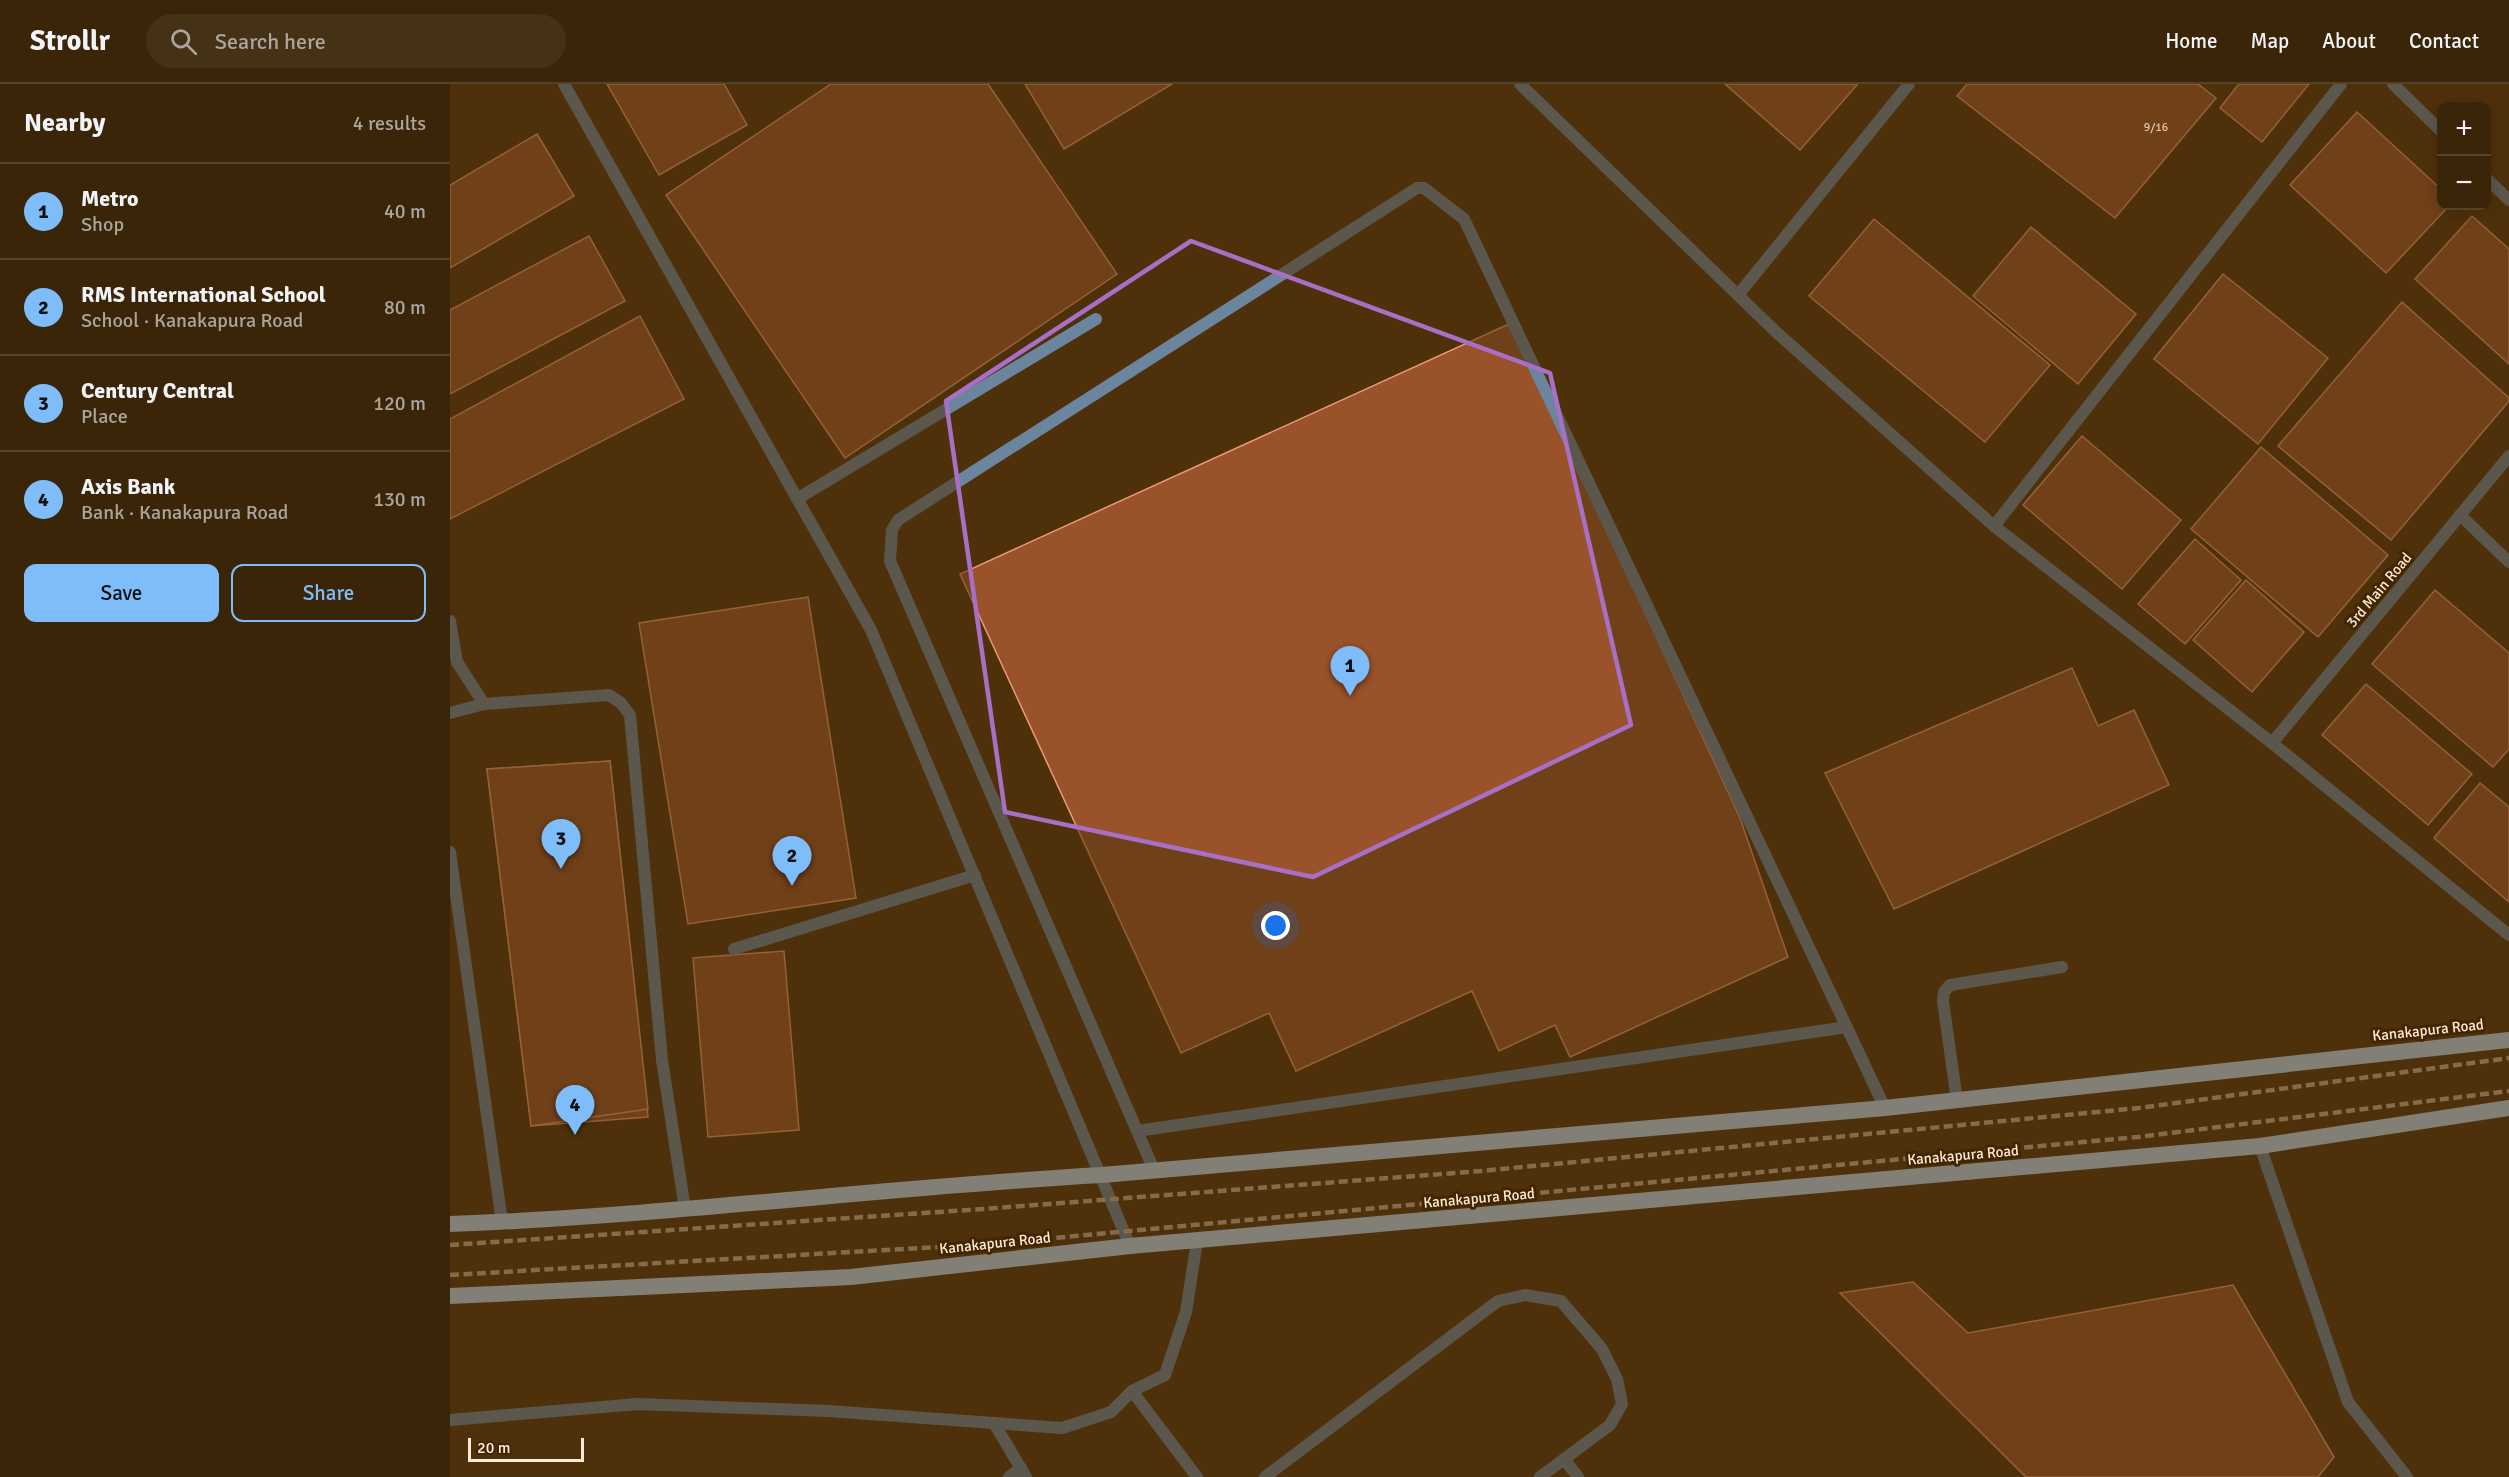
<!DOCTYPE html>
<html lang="en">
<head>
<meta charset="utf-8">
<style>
  body { margin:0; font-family:Signika,sans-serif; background:#453116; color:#f1f3f6 }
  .controls { position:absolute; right:18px; top:18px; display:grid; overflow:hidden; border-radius:12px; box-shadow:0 3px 15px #0003 }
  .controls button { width:54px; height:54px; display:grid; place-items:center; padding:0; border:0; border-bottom:2px solid #544229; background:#3a2508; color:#f1f3f6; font:30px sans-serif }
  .scale { position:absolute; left:18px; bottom:15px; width:116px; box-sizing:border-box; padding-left:6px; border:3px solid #fdebd7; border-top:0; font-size:16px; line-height:21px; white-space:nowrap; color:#fdebd7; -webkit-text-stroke:4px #432600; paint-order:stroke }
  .you { position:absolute; left:826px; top:842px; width:21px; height:21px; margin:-15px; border:4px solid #fff; border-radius:50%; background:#1a73e8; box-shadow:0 0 0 9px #1a73e833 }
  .badge { display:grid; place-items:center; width:39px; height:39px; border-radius:50%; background:#7ebdf9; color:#111; font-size:20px; font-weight:700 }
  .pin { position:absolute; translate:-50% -50px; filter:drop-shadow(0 2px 3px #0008) }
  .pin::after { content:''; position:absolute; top:32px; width:21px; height:18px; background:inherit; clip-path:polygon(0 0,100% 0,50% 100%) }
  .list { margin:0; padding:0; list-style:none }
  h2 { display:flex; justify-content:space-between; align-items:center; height:78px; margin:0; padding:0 24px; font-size:26px }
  h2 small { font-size:20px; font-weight:400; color:#aba59c }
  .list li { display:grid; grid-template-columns:39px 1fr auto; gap:18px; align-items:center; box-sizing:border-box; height:96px; padding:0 24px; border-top:2px solid #544229 }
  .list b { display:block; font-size:22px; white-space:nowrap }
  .list p { margin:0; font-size:20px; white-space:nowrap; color:#aba59c }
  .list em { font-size:20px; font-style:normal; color:#aba59c }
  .actions { display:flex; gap:12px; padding:18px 24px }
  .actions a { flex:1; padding:14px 0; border:2px solid #7ebdf9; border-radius:12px; text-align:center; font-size:21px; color:#7ebdf9 }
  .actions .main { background:#7ebdf9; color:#111 }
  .icon { flex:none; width:33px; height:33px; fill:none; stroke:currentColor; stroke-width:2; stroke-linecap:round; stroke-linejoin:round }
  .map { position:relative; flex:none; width:2059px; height:1393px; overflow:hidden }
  header { display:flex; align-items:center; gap:36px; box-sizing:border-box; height:84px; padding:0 30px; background:#3a2508; border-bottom:2px solid #544229 }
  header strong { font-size:28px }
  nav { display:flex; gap:33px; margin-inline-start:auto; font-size:21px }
  .search { width:420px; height:54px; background:#453116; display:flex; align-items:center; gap:15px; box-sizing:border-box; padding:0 21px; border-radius:33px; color:#aba59c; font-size:22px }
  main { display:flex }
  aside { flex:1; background:#3a2508 }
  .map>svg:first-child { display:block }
  .building { fill:#9a522a; stroke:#e99b72; stroke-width:1.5 }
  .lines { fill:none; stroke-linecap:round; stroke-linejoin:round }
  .service { stroke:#6b859e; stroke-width:12 }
  .minor { stroke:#6b859e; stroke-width:12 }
  .trunk { stroke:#c1ddf8; stroke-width:16 }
  .rail { stroke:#c6b197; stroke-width:4.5; stroke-dasharray:9 4.5; stroke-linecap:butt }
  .marked { fill:none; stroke:#a86fc7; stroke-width:4.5; stroke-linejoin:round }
  .labels { text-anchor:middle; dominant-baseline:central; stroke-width:6; stroke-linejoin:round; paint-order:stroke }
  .number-label { font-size:12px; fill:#e4c5ac }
  .street-label { font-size:15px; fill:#fdebd7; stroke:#432600 }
</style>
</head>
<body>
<header>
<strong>Strollr</strong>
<div class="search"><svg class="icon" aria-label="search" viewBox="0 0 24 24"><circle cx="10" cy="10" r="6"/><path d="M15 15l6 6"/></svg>Search here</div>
<nav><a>Home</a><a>Map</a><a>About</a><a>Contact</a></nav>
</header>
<main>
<aside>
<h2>Nearby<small>4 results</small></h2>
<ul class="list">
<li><span class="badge">1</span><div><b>Metro</b><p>Shop</p></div><em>40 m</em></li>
<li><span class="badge">2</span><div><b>RMS International School</b><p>School · Kanakapura Road</p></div><em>80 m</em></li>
<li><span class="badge">3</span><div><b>Century Central</b><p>Place</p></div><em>120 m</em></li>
<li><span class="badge">4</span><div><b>Axis Bank</b><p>Bank · Kanakapura Road</p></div><em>130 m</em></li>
</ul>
<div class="actions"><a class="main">Save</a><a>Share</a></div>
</aside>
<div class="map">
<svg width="2059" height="1393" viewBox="0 0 2059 1393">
  <rect width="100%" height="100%" fill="#4e310b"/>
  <g class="building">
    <polygon points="157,0 274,0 297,41 209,91"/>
    <polygon points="381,0 538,0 667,190 395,374 216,111"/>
    <polygon points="575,0 722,0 614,65"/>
    <polygon points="1275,0 1406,0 1407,1 1350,66"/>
    <polygon points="1517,0 1748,0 1766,14 1665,134 1507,12"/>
    <polygon points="1789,0 1859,0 1812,58 1770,24"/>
    <polygon points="1907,28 1992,106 1992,122 1999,122 1936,189 1840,101"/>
    <polygon points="87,50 124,112 0,184 0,101"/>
    <polygon points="2022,132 2059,165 2059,280 1965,195"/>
    <polygon points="1424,135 1600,281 1535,358 1359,212"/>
    <polygon points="1581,143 1686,230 1628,300 1523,212"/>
    <polygon points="139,152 175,217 0,310 0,226"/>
    <polygon points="1773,190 1878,274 1808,360 1704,275"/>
    <polygon points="1952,218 2059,314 2059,317 1941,456 1828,362"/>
    <polygon points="190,232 234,315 0,435 0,335"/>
    <polygon points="1061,239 1290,734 1338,873 1120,973 1105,941 1049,967 1022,907 846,987 819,929 731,969 510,490"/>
    <polygon points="1632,352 1731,436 1672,505 1573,421"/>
    <polygon points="1811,363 1938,471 1868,553 1741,445"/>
    <polygon points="1745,455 1791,496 1735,560 1688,520"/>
    <polygon points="1796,496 1854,548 1802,608 1743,556"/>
    <polygon points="1985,506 2059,569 2059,665 2043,683 1922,580"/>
    <polygon points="358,513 406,814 238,840 189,539"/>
    <polygon points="1622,584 1648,642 1684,626 1719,701 1444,825 1375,689"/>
    <polygon points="1916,600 2022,690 1978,741 1872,651"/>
    <polygon points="160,677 198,1033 81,1042 37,685"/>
    <polygon points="160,677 198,1025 81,1042 37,685"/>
    <polygon points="2030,699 2059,723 2059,818 1984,754"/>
    <polygon points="334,867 349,1046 258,1053 243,874"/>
    <polygon points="1463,1198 1518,1249 1783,1201 1884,1373 1868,1393 1576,1393 1390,1209"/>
  </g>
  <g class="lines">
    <g class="service">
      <polyline points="114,0 421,546 680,1162"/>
      <polyline points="347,415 646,235"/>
      <polyline points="284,865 525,791"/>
      <polyline points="1507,1017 1493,917 1494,908 1500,901 1612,883"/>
      <polyline points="687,1047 1397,943"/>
      <polyline points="1810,1062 1898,1318 1957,1393"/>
      <polyline points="704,1086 440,477 442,446 448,436 967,104 974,104 1014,135 1435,1024"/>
      <polyline points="682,1307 747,1393"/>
      <polyline points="0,1336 188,1320 378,1327 612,1344 661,1328 682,1307 715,1291 736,1228 747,1157"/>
      <polyline points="544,1339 576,1393"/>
      <polyline points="1114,1375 1128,1393"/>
      <polyline points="559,1393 571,1384"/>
      <polyline points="815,1393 1048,1217 1075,1211 1111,1217 1152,1265 1167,1295 1172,1320 1160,1341 1090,1393"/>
    </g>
    <g class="minor">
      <polyline points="1070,0 1325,247 1544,442 1822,659 2059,851"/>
      <polyline points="1943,0 1992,48"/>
      <polyline points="2036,94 2059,116"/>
      <polyline points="1288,211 1459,0"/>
      <polyline points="2010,431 2059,478"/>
      <polyline points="1544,442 1891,0"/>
      <polyline points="0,537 7,578 34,620 159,611 171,619 180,631 212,976 235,1125"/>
      <polyline points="0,629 34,620"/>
      <polyline points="1822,659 2059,372"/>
      <polyline points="0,768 52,1138"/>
    </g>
    <g class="trunk">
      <path d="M0,1140C218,1132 434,1103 652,1091L1435,1024L2059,956"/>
      <polyline points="0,1212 401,1193 680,1162 1810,1062 2059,1024"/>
    </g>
    <g class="rail">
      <polyline points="0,1161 533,1125 1031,1087 1689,1024 2059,974"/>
      <polyline points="0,1191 540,1160 1688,1053 2059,1007"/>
    </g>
  </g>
  <path d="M0 0H2059V1393H0ZM741,157L1100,289L1181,641L863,793L555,728L496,317Z" fill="#4e310b" fill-opacity=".55" fill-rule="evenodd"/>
  <path class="marked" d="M741,157L1100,289L1181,641L863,793L555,728L496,317Z"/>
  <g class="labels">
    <g class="number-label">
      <text x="1706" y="43">9/16</text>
    </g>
    <g class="street-label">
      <text transform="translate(1929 506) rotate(-50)">3rd Main Road</text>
      <text transform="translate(1978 946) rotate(-6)">Kanakapura Road</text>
      <text transform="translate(1513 1071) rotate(-5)">Kanakapura Road</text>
      <text transform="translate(1029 1114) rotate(-5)">Kanakapura Road</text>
      <text transform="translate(545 1159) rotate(-6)">Kanakapura Road</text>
    </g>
  </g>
</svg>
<div class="controls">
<button>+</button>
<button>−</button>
</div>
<div class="scale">20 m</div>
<div class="you"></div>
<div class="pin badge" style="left:900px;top:612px">1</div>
<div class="pin badge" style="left:342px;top:802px">2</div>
<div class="pin badge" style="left:111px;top:785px">3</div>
<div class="pin badge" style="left:125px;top:1051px">4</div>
</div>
</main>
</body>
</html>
